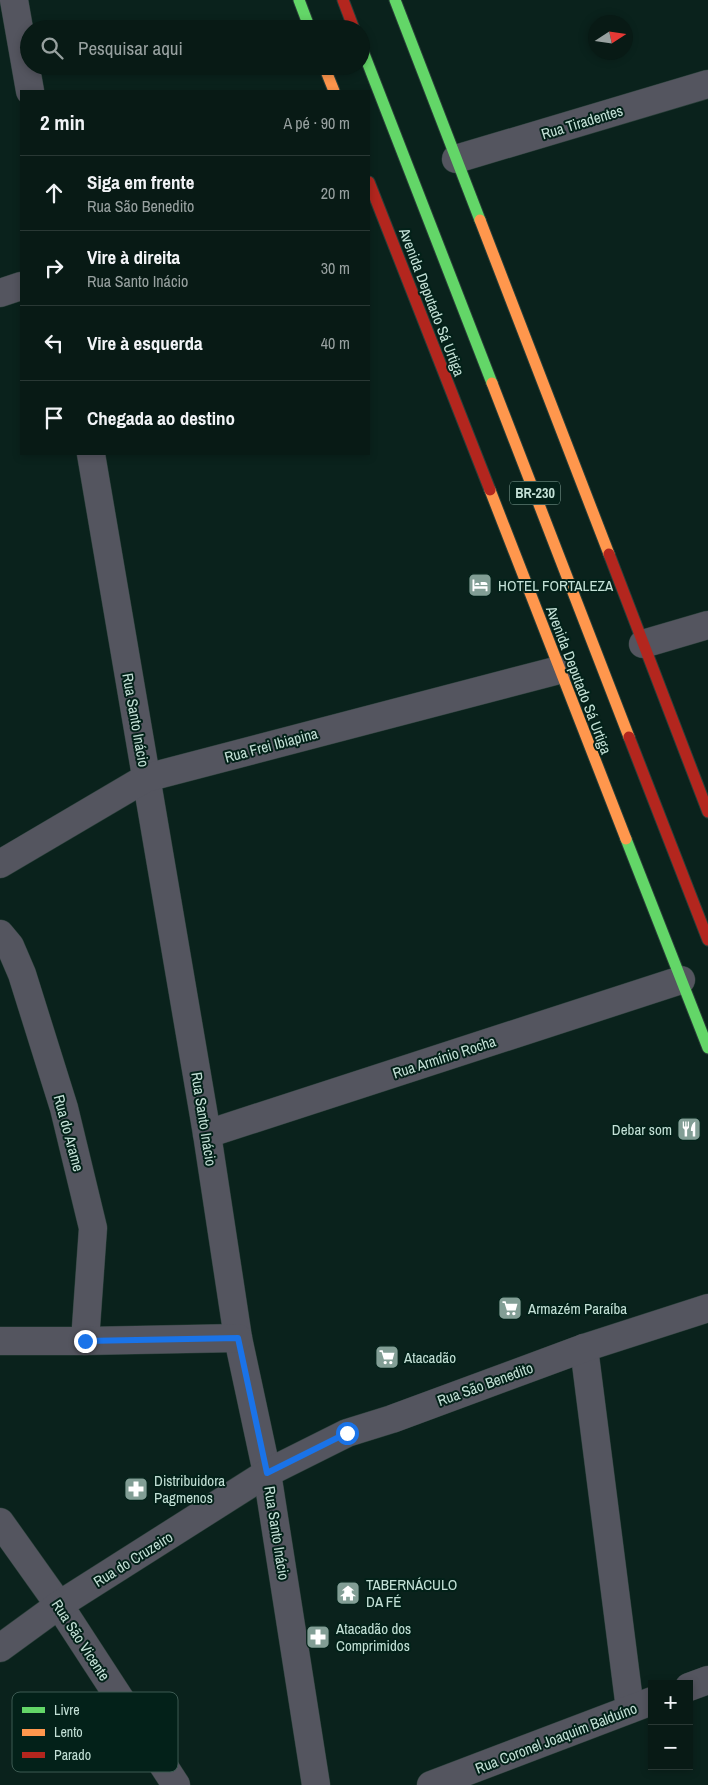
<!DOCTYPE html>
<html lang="pt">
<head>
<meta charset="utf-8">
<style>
  body { margin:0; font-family:"Archivo Narrow",sans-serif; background:#11231e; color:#f1f3f6 }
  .controls { position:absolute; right:15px; bottom:15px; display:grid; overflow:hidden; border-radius:0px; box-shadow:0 2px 8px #0003 }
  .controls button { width:45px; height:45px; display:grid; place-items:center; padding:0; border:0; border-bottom:1px solid #293834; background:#081a15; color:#f1f3f6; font:25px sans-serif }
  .compass { position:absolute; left:588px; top:15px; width:45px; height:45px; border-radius:50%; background:#081a15; box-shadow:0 2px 8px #0003; rotate:78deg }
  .stop { position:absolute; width:15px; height:15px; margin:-11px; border:4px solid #1a73e8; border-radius:50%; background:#fff }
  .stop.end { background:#1a73e8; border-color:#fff; box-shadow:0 1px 5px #0008 }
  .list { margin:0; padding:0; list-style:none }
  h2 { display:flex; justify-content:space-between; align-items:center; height:65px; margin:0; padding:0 20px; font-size:21px }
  h2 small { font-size:16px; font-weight:400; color:#98a1a0 }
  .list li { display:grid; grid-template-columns:32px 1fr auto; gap:15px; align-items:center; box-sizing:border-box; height:75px; padding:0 20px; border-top:1px solid #293834 }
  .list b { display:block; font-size:19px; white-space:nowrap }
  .list p { margin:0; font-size:16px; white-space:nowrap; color:#98a1a0 }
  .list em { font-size:16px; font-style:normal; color:#98a1a0 }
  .icon { flex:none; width:28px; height:28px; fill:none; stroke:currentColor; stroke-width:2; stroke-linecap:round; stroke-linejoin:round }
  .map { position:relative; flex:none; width:708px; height:1785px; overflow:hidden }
  .search { position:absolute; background:#081a15; box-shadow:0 2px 8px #0003; left:20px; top:20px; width:350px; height:55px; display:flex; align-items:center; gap:12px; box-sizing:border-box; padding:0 18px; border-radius:28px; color:#98a1a0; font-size:19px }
  .panel { position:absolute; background:#081a15; box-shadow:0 2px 8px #0003; left:20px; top:90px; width:350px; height:365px; border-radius:0px }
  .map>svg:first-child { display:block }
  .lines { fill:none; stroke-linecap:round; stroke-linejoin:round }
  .street-casing { stroke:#293f39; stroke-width:29 }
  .fast-casing { stroke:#293f39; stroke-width:13 }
  .slow-casing { stroke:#293f39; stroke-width:13 }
  .jam-casing { stroke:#293f39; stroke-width:13 }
  .street { stroke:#54555f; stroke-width:28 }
  .fast { stroke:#63d668; stroke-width:11 }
  .slow { stroke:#ff974d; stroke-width:11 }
  .jam { stroke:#b3261e; stroke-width:11 }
  .route { stroke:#1a73e8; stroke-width:6 }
  .labels { text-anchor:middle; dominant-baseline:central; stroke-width:4; stroke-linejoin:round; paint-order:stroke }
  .shield { fill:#032119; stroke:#89a79d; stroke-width:1 }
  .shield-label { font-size:14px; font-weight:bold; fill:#c3e0d6 }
  .street-label { font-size:15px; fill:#c3e0d6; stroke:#032119 }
  .poi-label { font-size:15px; fill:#c3e0d6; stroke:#032119; text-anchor:start }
  .key { fill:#032119; stroke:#3d5a52; stroke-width:1 }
  .key-label { font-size:14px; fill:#c3e0d6 }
</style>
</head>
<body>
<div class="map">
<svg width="708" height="1785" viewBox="0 0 708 1785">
  <rect width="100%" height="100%" fill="#0a221c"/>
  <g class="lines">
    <g class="street-casing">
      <g id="street">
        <polyline points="14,0 30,91"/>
        <polyline points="456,159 708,84"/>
        <polyline points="0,293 21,286"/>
        <polyline points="91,454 207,1134 238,1338 267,1473 316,1785"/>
        <polyline points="643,644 708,625"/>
        <polyline points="0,864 146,778 559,670"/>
        <polyline points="0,934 10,946 22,974 64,1108 93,1228 85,1341"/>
        <polyline points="207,1134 681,980"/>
        <polyline points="0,1341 85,1341 238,1338"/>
        <polyline points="584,1348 630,1709"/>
        <polyline points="0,1522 59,1605 176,1785"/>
        <polyline points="0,1648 59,1605 267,1473 347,1433 392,1419 584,1348 708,1308"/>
        <polyline points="689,1687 708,1680"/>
        <polyline points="431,1785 652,1701"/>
      </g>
    </g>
    <g class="fast-casing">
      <g id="fast">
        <polyline points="299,0 310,29"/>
        <polyline points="395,0 480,220"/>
        <polyline points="361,46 492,383"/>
        <polyline points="626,839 708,1048"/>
      </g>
    </g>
    <g class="slow-casing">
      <g id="slow">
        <polyline points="324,66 334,91"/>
        <polyline points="480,220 609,554"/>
        <polyline points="492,383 629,737"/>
        <polyline points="490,490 626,839"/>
      </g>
    </g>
    <g class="jam-casing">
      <g id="jam">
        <polyline points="343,0 354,29"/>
        <polyline points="369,182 490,490"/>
        <polyline points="609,554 708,812"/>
        <polyline points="629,737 708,940"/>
      </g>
    </g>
    <use href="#street" class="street"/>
    <use href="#fast" class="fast"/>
    <use href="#slow" class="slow"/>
    <use href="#jam" class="jam"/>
  </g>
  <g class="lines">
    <polyline class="route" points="85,1341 238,1338 267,1473 347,1433"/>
  </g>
  <defs>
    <g id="hotel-square" transform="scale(1.25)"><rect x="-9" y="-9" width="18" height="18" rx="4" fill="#829e95" stroke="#032119"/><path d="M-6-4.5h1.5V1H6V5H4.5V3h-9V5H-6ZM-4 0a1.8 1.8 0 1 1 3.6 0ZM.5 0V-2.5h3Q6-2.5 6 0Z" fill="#fff"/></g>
    <g id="restaurant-square" transform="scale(1.25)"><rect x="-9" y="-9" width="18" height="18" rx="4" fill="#829e95" stroke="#032119"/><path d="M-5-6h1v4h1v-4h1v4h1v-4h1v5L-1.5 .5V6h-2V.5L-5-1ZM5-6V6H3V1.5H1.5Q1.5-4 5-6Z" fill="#fff"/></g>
    <g id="supermarket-square" transform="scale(1.25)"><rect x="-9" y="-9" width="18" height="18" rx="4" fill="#829e95" stroke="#032119"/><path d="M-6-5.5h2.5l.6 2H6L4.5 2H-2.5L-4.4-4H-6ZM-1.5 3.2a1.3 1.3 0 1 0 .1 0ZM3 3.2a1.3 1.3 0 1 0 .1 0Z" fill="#fff"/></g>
    <g id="pharmacy-square" transform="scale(1.25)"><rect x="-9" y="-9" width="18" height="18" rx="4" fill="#829e95" stroke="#032119"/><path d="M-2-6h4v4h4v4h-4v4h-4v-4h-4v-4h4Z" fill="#fff"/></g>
    <g id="temple-square" transform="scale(1.25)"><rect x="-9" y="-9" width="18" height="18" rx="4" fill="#829e95" stroke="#032119"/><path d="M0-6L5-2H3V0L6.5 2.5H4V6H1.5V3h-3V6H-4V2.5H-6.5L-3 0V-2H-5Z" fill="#fff"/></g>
  </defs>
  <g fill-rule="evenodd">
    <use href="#hotel-square" x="480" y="585"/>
    <use href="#restaurant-square" x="689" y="1129"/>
    <use href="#supermarket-square" x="510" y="1308"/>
    <use href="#supermarket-square" x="387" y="1357"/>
    <use href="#pharmacy-square" x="136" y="1489"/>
    <use href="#temple-square" x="348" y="1593"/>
    <use href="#pharmacy-square" x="318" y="1637"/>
  </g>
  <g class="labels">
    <rect class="shield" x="510" y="481.5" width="50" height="23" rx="4"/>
    <g class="shield-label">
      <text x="535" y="493">BR-230</text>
    </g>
    <g class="street-label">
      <text transform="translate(582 122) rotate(-17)">Rua Tiradentes</text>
      <text transform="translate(432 302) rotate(69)">Avenida Deputado Sá Urtiga</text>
      <text transform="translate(579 680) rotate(69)">Avenida Deputado Sá Urtiga</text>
      <text transform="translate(136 720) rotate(80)">Rua Santo Inácio</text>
      <text transform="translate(271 745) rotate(-15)">Rua Frei Ibiapina</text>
      <text transform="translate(444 1057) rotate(-18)">Rua Armínio Rocha</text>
      <text transform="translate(204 1119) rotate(81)">Rua Santo Inácio</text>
      <text transform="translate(69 1133) rotate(75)">Rua do Arame</text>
      <text transform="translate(485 1384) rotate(-20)">Rua São Benedito</text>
      <text transform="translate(277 1533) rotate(81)">Rua Santo Inácio</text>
      <text transform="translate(133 1559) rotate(-32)">Rua do Cruzeiro</text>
      <text transform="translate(81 1640) rotate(57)">Rua São Vicente</text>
      <text transform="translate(556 1738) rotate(-21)">Rua Coronel Joaquim Balduíno</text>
    </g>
    <g class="poi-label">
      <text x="498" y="585">HOTEL FORTALEZA</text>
      <text x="672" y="1129" text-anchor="end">Debar som</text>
      <text x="528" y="1308">Armazém Paraíba</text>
      <text x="404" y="1357">Atacadão</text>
      <text x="154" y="1480">Distribuidora<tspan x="154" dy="17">Pagmenos</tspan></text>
      <text x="366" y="1584">TABERNÁCULO<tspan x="366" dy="17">DA FÉ</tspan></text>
      <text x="336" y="1628">Atacadão dos<tspan x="336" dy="17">Comprimidos</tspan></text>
    </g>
  </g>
  <rect x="12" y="1692" width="166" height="80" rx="8" class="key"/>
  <rect x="22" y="1707" width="23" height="6" fill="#63d668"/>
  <rect x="22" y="1729" width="23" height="7" fill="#ff974d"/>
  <rect x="22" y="1752" width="23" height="6" fill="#b3261e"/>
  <g class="key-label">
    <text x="54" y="1715">Livre</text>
    <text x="54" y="1737">Lento</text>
    <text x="54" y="1760">Parado</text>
  </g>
</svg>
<div class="controls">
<button>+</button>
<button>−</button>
</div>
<svg class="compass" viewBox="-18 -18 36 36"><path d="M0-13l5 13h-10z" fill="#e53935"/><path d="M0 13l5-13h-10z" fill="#98a1a0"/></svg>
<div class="stop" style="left:347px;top:1433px"></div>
<div class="stop end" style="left:85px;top:1341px"></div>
<div class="search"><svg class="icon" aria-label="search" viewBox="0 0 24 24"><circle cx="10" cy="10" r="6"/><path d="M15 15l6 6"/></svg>Pesquisar aqui</div>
<section class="panel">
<h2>2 min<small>A pé · 90 m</small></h2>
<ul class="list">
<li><svg class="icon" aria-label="ahead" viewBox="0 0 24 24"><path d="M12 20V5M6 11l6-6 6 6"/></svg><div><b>Siga em frente</b><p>Rua São Benedito</p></div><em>20 m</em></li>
<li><svg class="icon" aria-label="right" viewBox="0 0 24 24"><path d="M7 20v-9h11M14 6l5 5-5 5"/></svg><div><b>Vire à direita</b><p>Rua Santo Inácio</p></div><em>30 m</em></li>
<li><svg class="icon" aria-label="left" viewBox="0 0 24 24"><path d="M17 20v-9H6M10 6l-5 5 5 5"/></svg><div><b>Vire à esquerda</b></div><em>40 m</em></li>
<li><svg class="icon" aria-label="arrive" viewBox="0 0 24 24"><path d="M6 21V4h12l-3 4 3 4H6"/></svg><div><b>Chegada ao destino</b></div></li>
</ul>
</section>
</div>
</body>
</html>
